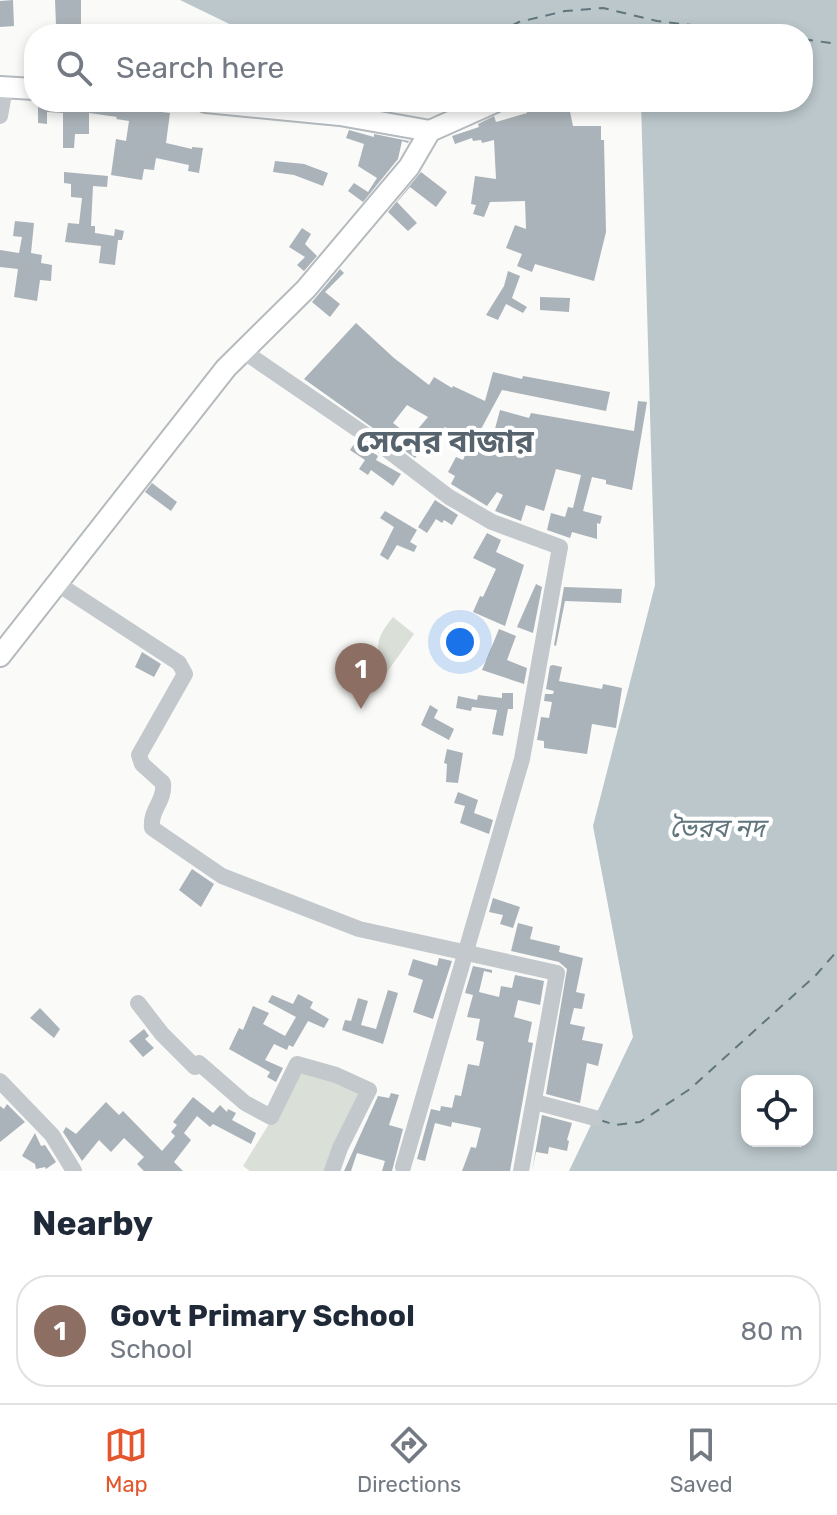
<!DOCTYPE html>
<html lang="en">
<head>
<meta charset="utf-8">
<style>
  body { margin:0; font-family:Rubik,"Noto Sans Bengali",sans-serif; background:#f6f6f7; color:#1f2937 }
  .controls { position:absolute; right:24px; bottom:24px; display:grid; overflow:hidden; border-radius:16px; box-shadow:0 4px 12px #0003 }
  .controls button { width:72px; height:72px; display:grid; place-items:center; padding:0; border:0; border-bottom:2px solid #e0e1e3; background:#fff; color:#1f2937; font:40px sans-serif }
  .you { position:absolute; left:460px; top:642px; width:28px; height:28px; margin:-20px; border:6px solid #fff; border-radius:50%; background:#1a73e8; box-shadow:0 0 0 12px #1a73e833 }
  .badge { display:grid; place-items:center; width:52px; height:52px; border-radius:50%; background:#e4572e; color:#fff; font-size:26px; font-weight:700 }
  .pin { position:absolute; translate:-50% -66px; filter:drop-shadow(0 2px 4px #0008) }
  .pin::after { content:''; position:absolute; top:42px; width:28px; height:24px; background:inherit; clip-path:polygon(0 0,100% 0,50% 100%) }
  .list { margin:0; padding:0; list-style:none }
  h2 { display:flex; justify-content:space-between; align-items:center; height:104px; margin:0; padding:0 32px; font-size:34px }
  h2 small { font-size:26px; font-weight:400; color:#747a83 }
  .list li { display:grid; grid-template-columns:52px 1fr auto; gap:24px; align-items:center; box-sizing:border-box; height:112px; margin:0 16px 16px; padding:0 16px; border:2px solid #e0e1e3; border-radius:32px }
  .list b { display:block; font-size:30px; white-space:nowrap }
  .list p { margin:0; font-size:26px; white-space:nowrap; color:#747a83 }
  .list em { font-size:26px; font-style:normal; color:#747a83 }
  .icon { flex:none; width:44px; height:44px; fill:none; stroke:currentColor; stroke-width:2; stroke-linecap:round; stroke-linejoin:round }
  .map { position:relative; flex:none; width:837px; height:1171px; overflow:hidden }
  .search { position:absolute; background:#fff; box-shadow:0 4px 12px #0003; left:24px; right:24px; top:24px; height:88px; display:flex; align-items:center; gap:20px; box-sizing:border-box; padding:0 28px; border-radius:32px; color:#747a83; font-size:30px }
  .sheet { height:232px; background:#fff }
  nav { display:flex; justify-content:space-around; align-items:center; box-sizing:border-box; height:112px; border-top:2px solid #e0e1e3; background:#fff; font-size:22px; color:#747a83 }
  nav a { display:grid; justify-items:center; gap:4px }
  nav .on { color:#e4572e }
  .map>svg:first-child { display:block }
  .green { fill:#dadfd7 }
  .water { fill:#bbc7cb; fill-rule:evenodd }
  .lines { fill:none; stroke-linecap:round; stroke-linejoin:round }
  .ferry { stroke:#60757c; stroke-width:2; stroke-dasharray:10 8; stroke-linecap:butt }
  .building { fill:#aab3b9; fill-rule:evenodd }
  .major-casing { stroke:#b5babe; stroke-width:24 }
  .minor { stroke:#c3c8cc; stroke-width:16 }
  .major { stroke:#fff; stroke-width:20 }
  .labels { text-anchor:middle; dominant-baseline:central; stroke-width:8; stroke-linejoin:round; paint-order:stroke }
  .water-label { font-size:26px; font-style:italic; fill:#60757c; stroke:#fff }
  .district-label { font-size:32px; font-weight:bold; fill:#57646e; stroke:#fff }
</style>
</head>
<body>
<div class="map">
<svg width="837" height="1171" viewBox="0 0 837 1171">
  <rect width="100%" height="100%" fill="#fafaf8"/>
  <g class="green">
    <path d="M393,617L414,634L385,675C375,647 374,641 393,617Z"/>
    <polygon points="297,1065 368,1090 329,1171 250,1171 243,1166 269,1124"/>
  </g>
  <path class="water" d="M180,0H837V1171H569L633,1037L593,826L655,585L641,102H803V34H250ZM747,1081H807V1141H747Z"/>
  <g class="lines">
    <g class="ferry">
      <polyline points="495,34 519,22 565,11 603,8 657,21 766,34"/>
      <polyline points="803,39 837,44"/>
      <polyline points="600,1120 615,1125 640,1122 690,1089 816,975 837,951"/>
    </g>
  </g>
  <g class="building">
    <polygon points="13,0 14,26 0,27 0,1"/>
    <polygon points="55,0 81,0 81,24 56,25"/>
    <polygon points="38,102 114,102 154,106 153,111 170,113 166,143 192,149 192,147 203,148 199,173 188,171 189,165 156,158 154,170 144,169 142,180 111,175 116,139 126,141 129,121 116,119 117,117 89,113 89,134 75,134 74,148 63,148 63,113 47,112 47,124 38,123"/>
    <polygon points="524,102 568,102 573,126 601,126 601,140 604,140 606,232 594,281 535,264 532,272 517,266 522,254 506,248 515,225 526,229 525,201 490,202 484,217 473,214 476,205 471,204 475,176 496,179 494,140 482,143 481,140 473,141 472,138 455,144 452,136 479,127 478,124 494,116 496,122 527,113"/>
    <polygon points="349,130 374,137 374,134 409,141 408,143 402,141 398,159 363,202 348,191 354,183 368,192 377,178 358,166 364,144 346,138"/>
    <polygon points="275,161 304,164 328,173 323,186 294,175 273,172"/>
    <polygon points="64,172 108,176 107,187 93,186 91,226 95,226 95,233 114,236 115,229 124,231 122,240 118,240 115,265 99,263 101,246 65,242 68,223 79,224 82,198 71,197 71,184 64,183"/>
    <polygon points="421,172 447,192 436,207 410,187 397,202 417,223 408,231 388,212"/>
    <polygon points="15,221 34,223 31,253 42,255 41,263 52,265 51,281 40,280 37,301 14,297 18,269 0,267 0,250 19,253 22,237 13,236"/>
    <polygon points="302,228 311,234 305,244 317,256 304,271 297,265 305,257 289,247"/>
    <polygon points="340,269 344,273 325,292 340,304 330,317 312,302"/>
    <polygon points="508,271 520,276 512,298 527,307 523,313 506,304 498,320 486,315 504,286"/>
    <polygon points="540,297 570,298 569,312 540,310"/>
    <path d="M356,323L394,358L429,385L434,377L452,388L453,386L485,401L493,372L522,379L523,376L610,392L606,411L502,390L473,444L445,427L433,442L424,437L413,450L418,454L415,458L304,379ZM407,405L428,417L411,437L393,423Z"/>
    <polygon points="638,401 647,402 632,490 606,484 606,480 592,477 583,511 602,516 600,524 597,523 597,539 572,532 570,538 547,530 551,513 565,517 568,507 573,508 581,475 556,469 544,511 526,505 521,521 495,511 503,495 497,492 487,506 451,484 455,476 448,472 456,457 463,460 469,446 488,455 500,410 529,418 531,413 634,431"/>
    <polygon points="356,441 378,456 376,460 401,474 393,486 371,470 368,475 359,469 365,460 350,450"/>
    <polygon points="152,483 177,502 171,511 145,492"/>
    <polygon points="435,500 458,515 452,525 444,520 442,523 436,519 427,533 418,527"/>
    <polygon points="385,511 417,530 410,542 417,546 414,552 397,545 388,560 380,555 394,527 380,518"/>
    <polygon points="487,533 501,540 496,552 524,565 505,626 473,612 480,596 483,597 496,569 473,558"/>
    <polygon points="536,584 542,587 533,633 517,627"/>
    <polygon points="564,587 622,589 621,603 565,601 556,646 554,645"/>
    <polygon points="499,629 516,636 507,660 527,668 524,684 482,670"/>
    <polygon points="142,652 161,664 154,677 135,667"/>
    <polygon points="553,665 562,667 559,681 602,689 603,684 622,688 616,728 592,724 587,754 544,748 544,741 537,740 541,717 549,718 552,702 544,701 545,694 553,694 554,691 546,689 550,666"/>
    <polygon points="502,693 513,693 513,709 508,709 503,736 492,734 497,710 472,707 471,711 456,708 458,696 477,700 478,695 502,698"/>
    <polygon points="430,705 438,710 434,718 454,729 449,740 421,725"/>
    <polygon points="447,749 463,753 458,783 446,782 447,764 444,763"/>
    <polygon points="458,792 478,800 474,813 493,820 489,834 460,823 465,806 454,803"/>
    <polygon points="192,869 214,884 201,907 179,890"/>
    <polygon points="493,898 520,907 513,928 500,924 503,915 489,912"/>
    <polygon points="518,923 533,927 530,939 560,946 559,952 583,958 576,992 585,994 582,1009 574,1008 570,1024 585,1027 582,1040 603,1044 598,1066 587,1063 580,1103 546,1094 567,969 559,962 511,951"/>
    <polygon points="439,958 452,961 433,1019 413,1012 423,980 408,975 413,959 437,966"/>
    <polygon points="473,966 492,970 492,973 484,971 479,992 499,997 501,986 512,988 515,975 544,981 540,1005 518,1000 514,1017 532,1022 528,1042 533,1043 510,1171 462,1171 471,1147 476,1148 481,1128 452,1122 451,1127 435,1123 425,1161 417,1159 431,1109 440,1111 441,1106 452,1108 455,1095 461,1096 468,1064 479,1066 484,1042 476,1040 480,1019 467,1017 473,995 465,993"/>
    <polygon points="388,990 398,993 383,1044 342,1030 345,1020 351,1021 358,998 368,1001 361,1025 376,1029"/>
    <polygon points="298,994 313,1002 310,1008 329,1019 324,1028 308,1021 293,1047 289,1045 287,1050 274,1044 265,1060 283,1068 276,1082 267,1077 270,1072 229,1049 239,1028 243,1030 253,1006 269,1013 263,1024 285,1036 296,1017 268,1002 272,995 293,1004"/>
    <polygon points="40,1008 60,1029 54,1038 30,1018"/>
    <polygon points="144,1029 149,1036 145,1039 154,1048 143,1057 129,1041"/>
    <polygon points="391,1093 399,1095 389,1125 403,1129 392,1171 382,1171 385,1161 357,1153 351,1171 344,1171 378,1096 389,1098"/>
    <polygon points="193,1097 213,1113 220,1105 227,1112 228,1109 236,1113 232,1120 256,1133 251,1144 213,1124 210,1127 197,1116 184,1133 191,1140 174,1162 183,1171 144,1171 137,1164 144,1157 124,1138 111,1152 99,1140 82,1161 63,1132 66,1127 76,1134 106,1102 119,1115 123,1111 162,1151 175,1136 171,1132 177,1125 173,1122"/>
    <polygon points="7,1104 25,1122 0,1142 0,1106 4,1109"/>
    <polygon points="542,1115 572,1123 567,1140 569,1141 567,1151 549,1147 548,1154 536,1152 532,1171"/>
    <polygon points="35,1133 41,1146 45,1145 56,1162 46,1169 45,1167 36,1169 35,1164 22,1156"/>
  </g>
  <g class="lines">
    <g class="major-casing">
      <g id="major">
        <polyline points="0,87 34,89"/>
        <polyline points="206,102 340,115 430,131"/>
        <polyline points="0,656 226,368 306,289 409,167 430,131 495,102"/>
      </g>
    </g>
    <g class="minor">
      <polyline points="0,116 5,88"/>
      <polyline points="243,351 382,446 449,497 492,522 560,547 522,759 403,1167"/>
      <path d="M58,584L179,663L185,674L139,755L142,764L163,783C165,802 150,809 152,828L222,876L359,929L557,973L521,1171"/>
      <polyline points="138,1003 162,1034 195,1067 199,1063 245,1103 271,1117 297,1064 336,1075 369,1090 340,1148 332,1171"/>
      <polyline points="0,1081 52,1135 74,1171"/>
      <polyline points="535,1102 595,1118"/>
    </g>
    <use href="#major" class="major"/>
  </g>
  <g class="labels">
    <g class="water-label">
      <text x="717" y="828">ভৈরব নদ</text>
    </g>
    <g class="district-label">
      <text x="445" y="441">সেনের বাজার</text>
    </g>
  </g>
</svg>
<div class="controls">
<button><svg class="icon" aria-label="locate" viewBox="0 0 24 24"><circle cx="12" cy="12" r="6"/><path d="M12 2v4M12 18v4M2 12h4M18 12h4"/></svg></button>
</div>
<div class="you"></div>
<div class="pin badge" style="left:361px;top:709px;background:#8d6e63">1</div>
<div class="search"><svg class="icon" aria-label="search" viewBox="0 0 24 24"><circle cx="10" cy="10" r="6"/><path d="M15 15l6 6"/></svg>Search here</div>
</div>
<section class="sheet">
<h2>Nearby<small></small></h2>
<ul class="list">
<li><span class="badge" style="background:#8d6e63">1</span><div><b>Govt Primary School</b><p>School</p></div><em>80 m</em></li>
</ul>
</section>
<nav>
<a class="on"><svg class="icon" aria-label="map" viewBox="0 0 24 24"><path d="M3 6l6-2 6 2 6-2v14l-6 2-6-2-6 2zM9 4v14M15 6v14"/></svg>Map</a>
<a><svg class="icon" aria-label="directions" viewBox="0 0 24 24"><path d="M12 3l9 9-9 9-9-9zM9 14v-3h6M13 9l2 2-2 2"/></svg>Directions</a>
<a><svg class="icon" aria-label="saved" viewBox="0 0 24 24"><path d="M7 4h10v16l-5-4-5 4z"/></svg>Saved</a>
</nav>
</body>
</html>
